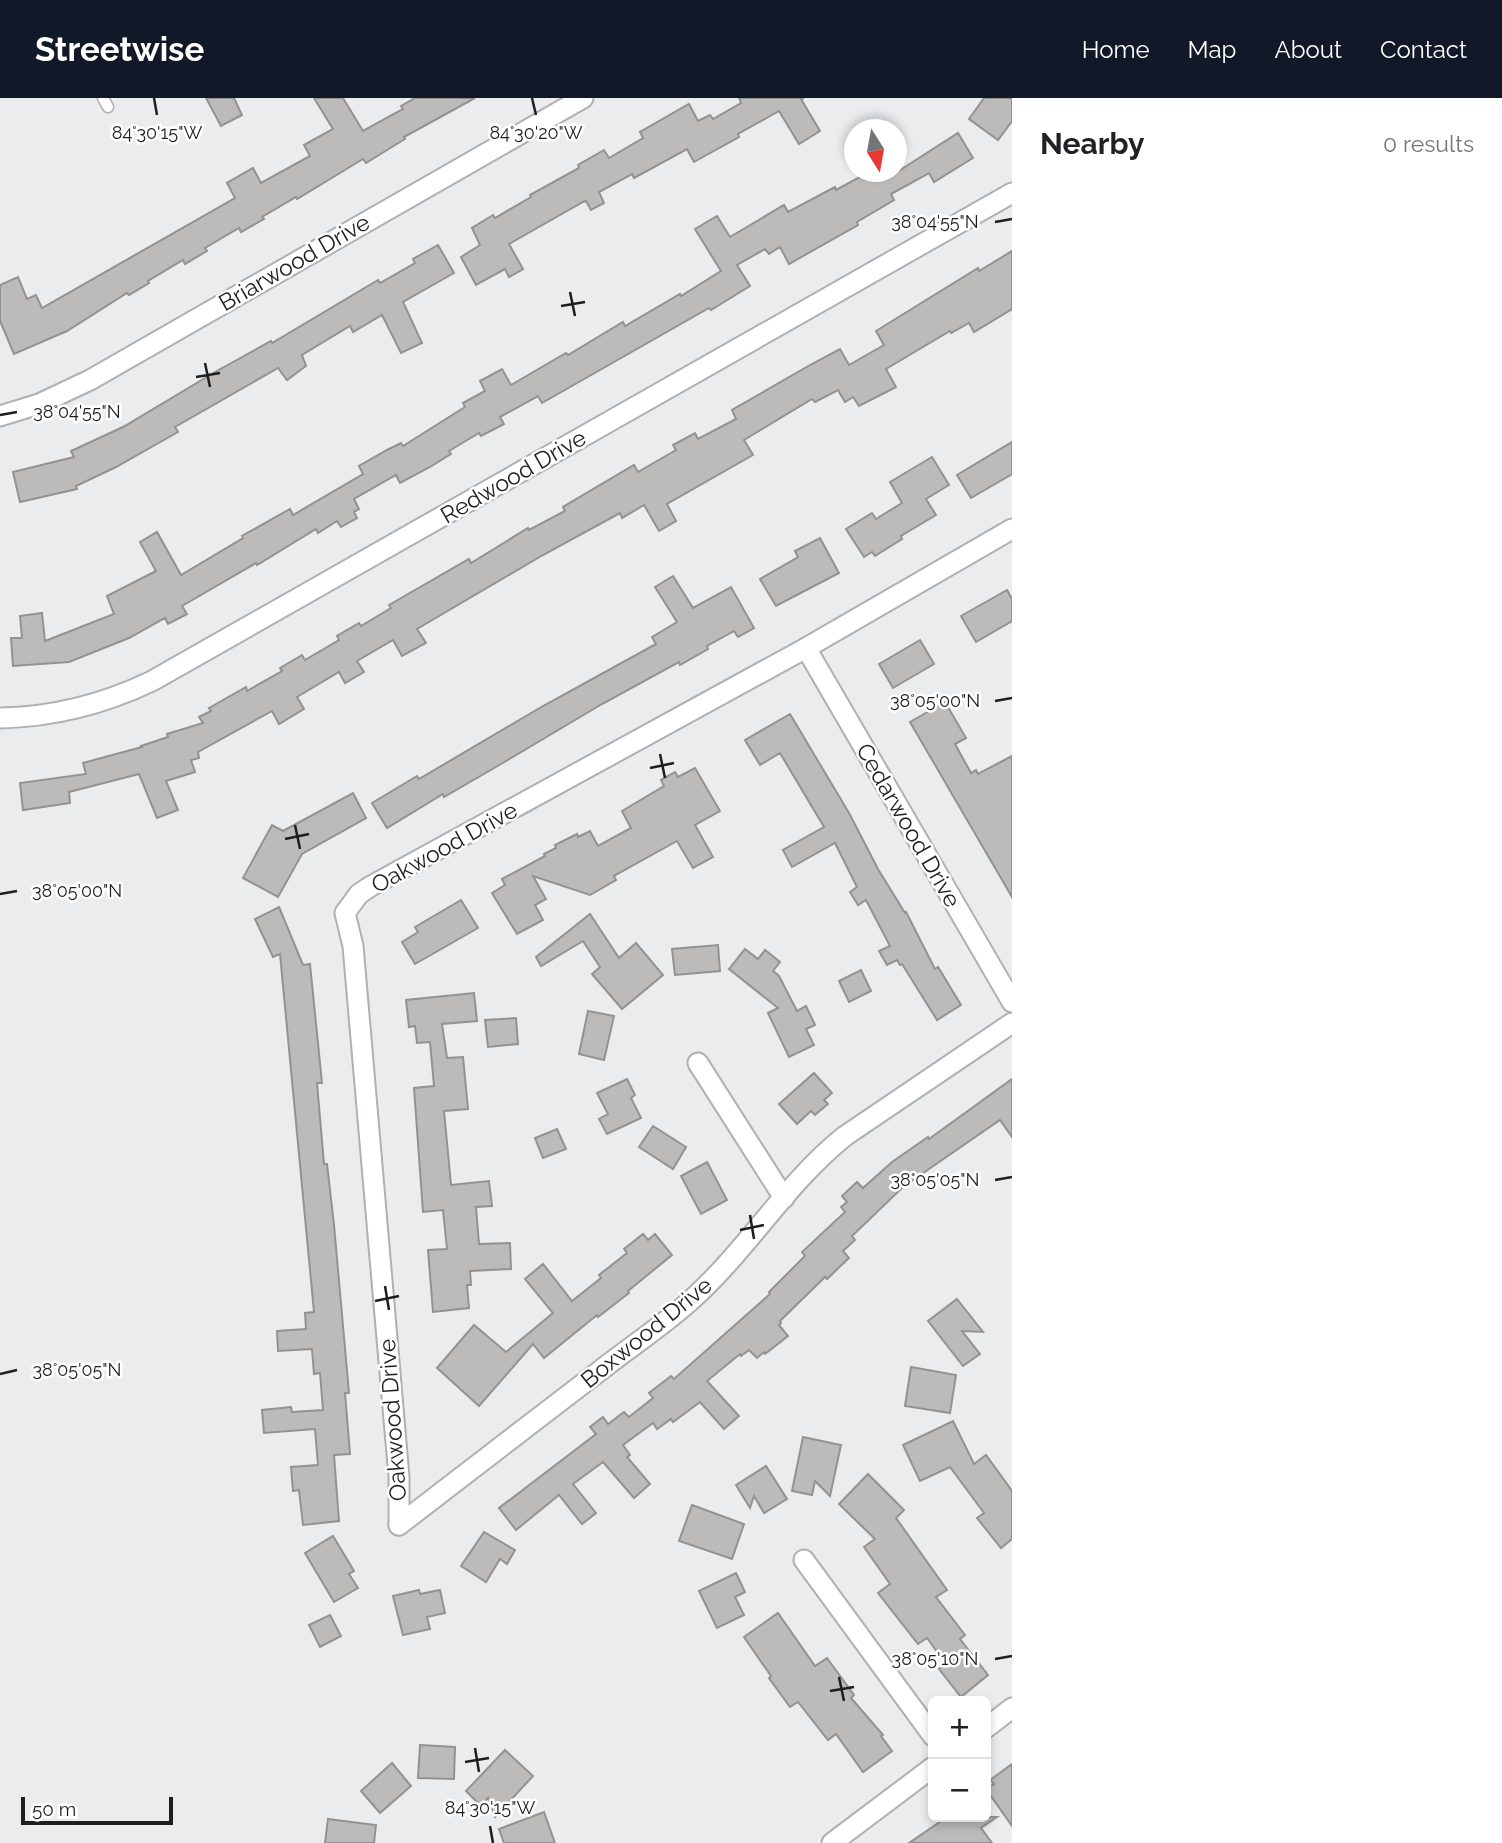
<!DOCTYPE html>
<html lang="en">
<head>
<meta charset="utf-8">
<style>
  body { margin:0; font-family:Raleway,sans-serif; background:#f2f2f2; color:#202124 }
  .controls { position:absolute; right:21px; bottom:21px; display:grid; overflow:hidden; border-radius:10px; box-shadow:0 4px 10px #0003 }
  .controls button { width:63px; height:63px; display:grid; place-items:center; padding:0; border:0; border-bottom:2px solid #e0e0e0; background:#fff; color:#202124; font:35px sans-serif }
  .compass { position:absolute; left:844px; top:21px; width:63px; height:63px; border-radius:50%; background:#fff; box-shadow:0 4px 10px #0003; rotate:169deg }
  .scale { position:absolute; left:21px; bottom:18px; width:152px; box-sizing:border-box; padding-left:7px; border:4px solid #1e1e1f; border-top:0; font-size:19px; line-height:24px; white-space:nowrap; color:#1e1e1f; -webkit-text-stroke:5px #fff; paint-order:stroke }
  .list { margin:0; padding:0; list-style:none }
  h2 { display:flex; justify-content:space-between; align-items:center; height:91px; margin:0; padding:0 28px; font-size:30px }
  h2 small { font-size:23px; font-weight:400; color:#757577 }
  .map { position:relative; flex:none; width:1012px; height:1745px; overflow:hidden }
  header { display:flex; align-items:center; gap:42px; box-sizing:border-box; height:98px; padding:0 35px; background:#111827; color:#fff }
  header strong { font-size:33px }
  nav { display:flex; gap:38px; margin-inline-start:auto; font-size:24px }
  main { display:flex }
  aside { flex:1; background:#fff }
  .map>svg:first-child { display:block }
  .building { fill:#bdbbba; stroke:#949291; stroke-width:2 }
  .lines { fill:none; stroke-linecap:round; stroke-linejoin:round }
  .lane-casing { stroke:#afb0b2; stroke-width:13 }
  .street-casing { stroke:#afb0b2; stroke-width:23 }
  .lane { stroke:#fff; stroke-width:10 }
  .street { stroke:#fff; stroke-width:19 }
  .ticks { fill:none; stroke:#1e1e1f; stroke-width:2.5 }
  .labels { text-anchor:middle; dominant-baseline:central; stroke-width:5; stroke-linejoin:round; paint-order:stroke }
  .street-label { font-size:23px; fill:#1e1e1f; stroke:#fff }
  .ticks-label { font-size:18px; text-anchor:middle; fill:#1e1e1f; stroke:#fff; stroke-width:5; stroke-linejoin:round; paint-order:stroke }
</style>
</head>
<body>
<header>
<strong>Streetwise</strong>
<nav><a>Home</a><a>Map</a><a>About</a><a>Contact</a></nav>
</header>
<main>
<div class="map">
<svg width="1012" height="1745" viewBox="0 0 1012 1745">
  <rect width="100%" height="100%" fill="#ebecee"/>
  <g class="building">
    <polygon points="206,0 234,0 242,17 221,28"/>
    <polygon points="314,0 343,0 363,33 403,11 401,8 415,0 475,0 404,39 405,41 366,65 363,61 297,101 296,99 262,119 264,121 241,134 239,130 205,150 207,153 185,166 183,162 148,183 149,185 129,197 127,195 67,233 14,256 0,223 0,187 18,179 27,201 36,197 42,210 235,100 227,85 253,70 261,85 310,58 304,47 333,31"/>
    <polygon points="739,0 804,0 801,1 820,33 799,46 779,13 738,36 739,39 694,64 687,51 634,80 632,76 599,94 604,105 591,112 586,103 583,104 509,146 523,171 509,179 505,171 476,187 461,159 480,147 472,130 493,117 495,120 531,99 530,97 579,70 578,67 604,52 609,60 643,40 640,34 689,6 698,23 710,17 713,21 741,5"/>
    <polygon points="984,0 1012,0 1012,23 998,42 969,21"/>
    <polygon points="958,35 973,60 934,84 929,75 891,96 894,102 857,124 858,127 789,166 780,149 769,156 765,151 737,167 750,188 711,212 709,210 542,305 538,298 500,319 504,326 481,338 479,335 449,353 451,356 430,369 400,385 396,377 354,401 359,411 354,414 357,420 341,429 337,423 318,435 316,431 257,467 256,465 182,508 187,516 168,526 165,520 129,540 69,564 13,568 11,540 22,540 20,518 42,515 45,543 114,516 107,498 156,473 140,444 157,434 181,477 243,440 242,438 290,411 293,417 363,376 359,368 387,352 401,345 403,348 465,309 463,305 485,293 480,283 502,271 511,287 566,255 568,257 623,224 625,228 680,196 681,198 721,173 695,131 717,118 730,139 784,107 788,114 835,89 836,92 869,74 897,74"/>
    <polygon points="438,147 454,175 403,204 422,245 401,255 382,217 353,234 350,228 302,257 306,268 287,282 278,270 175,329 178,334 116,369 76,388 77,391 20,404 13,374 74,359 71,353 123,329 215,274 271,243 272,245 378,182 380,185 415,165 413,161"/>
    <polygon points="1012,153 1012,211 974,234 969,225 951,235 950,233 886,271 896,289 859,308 853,299 845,304 838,292 815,304 812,301 744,342 753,357 667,406 676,423 659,433 644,407 622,420 620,415 543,457 417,531 426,545 402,558 393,542 357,563 364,574 345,585 339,574 297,599 304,611 279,626 272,613 198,654 199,660 191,662 195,674 166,683 178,712 157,720 139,676 69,694 70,705 23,712 20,685 86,676 83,665 142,649 141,648 168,639 167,636 203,625 199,619 211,613 209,610 246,589 247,593 282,573 280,570 302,557 305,562 339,542 337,538 359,525 361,528 391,510 389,507 469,461 471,465 528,430 529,432 565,413 563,409 634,367 638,374 676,352 673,347 695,335 698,341 736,321 732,312 810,267 840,251 849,267 884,247 876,233 978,170 979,173"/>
    <polygon points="1012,344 1012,376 971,400 957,377"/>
    <polygon points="932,359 949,387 926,401 936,417 901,438 902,441 875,458 872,454 864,459 846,431 872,415 876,421 902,405 890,384"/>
    <polygon points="820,440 839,475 776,508 760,481 798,459 795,453"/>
    <polygon points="673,478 693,510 731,489 754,530 738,539 734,533 707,548 708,551 680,567 679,564 602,606 501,666 444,699 443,696 387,730 372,705 417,678 419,681 543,608 656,546 652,539 677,524 655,489"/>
    <polygon points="1007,492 1012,501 1012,523 976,544 961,518"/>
    <polygon points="920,542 934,566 893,590 879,566"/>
    <polygon points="945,604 966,640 955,646 971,675 976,672 978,676 1012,658 1012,799 910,624"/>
    <polygon points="790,616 849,715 878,771 905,815 906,814 935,871 938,869 961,907 937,922 902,866 900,867 897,862 887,867 879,853 890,848 866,802 858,807 850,794 857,789 835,745 792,769 783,752 824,729 780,655 760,667 745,642"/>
    <polygon points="695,670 720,713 695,727 713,759 693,770 677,743 614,778 616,782 590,797 533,778 546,801 535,807 543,822 517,836 492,795 505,787 502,781 545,758 544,756 556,750 555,747 577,736 578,739 590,733 598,748 631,730 622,713 664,688 661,682 675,674 678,679"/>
    <polygon points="353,695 366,720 302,756 278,799 243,780 272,727 283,733"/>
    <polygon points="461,802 478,830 415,866 402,844 418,834 415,829"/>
    <polygon points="279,809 303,867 310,866 322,985 317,985 324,1066 327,1066 334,1127 349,1295 345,1295 350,1356 334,1357 339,1423 303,1427 299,1392 293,1393 291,1369 318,1367 315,1331 264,1335 262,1312 291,1309 292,1314 323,1312 320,1275 314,1276 312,1251 278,1253 277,1233 306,1231 305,1215 314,1214 280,856 273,859 255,821"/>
    <polygon points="590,816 619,860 636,845 663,877 622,911 592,876 600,869 583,843 541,868 536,859"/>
    <polygon points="718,847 720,873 675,877 672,851"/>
    <polygon points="745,851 758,861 765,852 780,864 773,873 779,878 797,913 806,908 815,927 806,931 814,947 789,959 768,915 778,910 729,871"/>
    <polygon points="861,872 871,893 849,904 839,883"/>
    <polygon points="474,895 477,923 442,926 447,960 463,959 468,1011 444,1013 451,1087 489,1083 492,1108 476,1109 479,1146 510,1145 511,1171 470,1173 471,1187 467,1187 469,1210 433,1214 428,1152 447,1151 443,1112 423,1114 414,990 434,988 430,944 417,945 415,928 409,929 406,902"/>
    <polygon points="588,913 614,918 604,962 579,956"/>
    <polygon points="516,920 518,946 488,949 485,922"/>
    <polygon points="814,975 832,995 824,1002 828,1006 815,1017 811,1013 797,1026 779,1006"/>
    <polygon points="627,981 635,997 631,1000 641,1020 607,1036 599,1021 608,1016 597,995"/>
    <polygon points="1012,981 1012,1039 1000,1022 903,1089 852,1138 855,1142 843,1153 849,1160 827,1181 825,1179 780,1223 781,1225 779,1227 788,1238 765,1256 764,1254 757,1260 749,1252 741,1258 740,1256 707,1283 739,1318 724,1331 700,1304 673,1324 671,1321 657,1331 653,1325 623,1347 630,1357 627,1359 650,1386 634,1400 603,1364 573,1386 596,1415 582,1426 559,1397 516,1432 499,1410 596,1336 590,1329 603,1319 608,1326 624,1314 629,1319 653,1300 649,1295 671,1278 674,1281 770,1196 769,1194 805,1158 802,1154 845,1114 841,1109 847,1104 842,1098 857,1084 863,1090 892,1064 928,1039 929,1041"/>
    <polygon points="653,1028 686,1049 673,1071 639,1049"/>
    <polygon points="557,1031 566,1051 543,1060 535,1040"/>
    <polygon points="707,1064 727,1102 701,1116 681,1078"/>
    <polygon points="643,1136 648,1142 655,1136 672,1157 628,1193 629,1195 598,1219 597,1217 544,1260 533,1246 479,1308 437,1270 474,1227 506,1254 553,1215 525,1181 543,1166 572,1203 601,1180 599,1177 627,1155 624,1151"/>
    <polygon points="957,1201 983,1234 962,1233 980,1256 963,1268 928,1223"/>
    <polygon points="911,1269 956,1277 950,1315 905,1308"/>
    <polygon points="953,1323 974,1366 986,1357 1012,1393 1012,1441 1001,1450 977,1420 984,1415 950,1369 920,1383 903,1347"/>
    <polygon points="803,1339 841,1347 830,1398 815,1383 812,1397 792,1393"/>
    <polygon points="766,1368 787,1401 764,1415 754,1398 750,1410 736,1387"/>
    <polygon points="868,1376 904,1412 896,1420 947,1492 936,1499 965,1537 960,1541 988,1577 961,1599 939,1571 946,1566 927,1540 918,1546 878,1495 890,1486 864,1449 875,1441 839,1406"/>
    <polygon points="692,1407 744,1426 732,1461 679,1443"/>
    <polygon points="484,1434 515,1452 507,1466 500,1461 486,1484 461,1468"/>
    <polygon points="333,1438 354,1473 349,1476 358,1490 334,1504 305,1455"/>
    <polygon points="736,1475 745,1494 735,1499 744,1517 717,1530 699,1493"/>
    <polygon points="419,1492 420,1496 440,1492 445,1515 427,1519 430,1531 403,1537 393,1498"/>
    <polygon points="778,1515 815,1568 827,1560 854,1597 851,1600 883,1637 881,1638 892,1653 863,1674 836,1636 828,1642 798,1604 790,1609 769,1580 771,1578 744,1539"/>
    <polygon points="330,1517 341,1538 320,1549 309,1527"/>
    <polygon points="420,1647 455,1649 454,1681 418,1680"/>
    <polygon points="505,1652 533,1678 495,1719 488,1700 481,1708 466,1693"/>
    <polygon points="392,1665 411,1688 380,1715 361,1693"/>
    <polygon points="1012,1666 1012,1728 986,1691 994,1686 990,1682"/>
    <polygon points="544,1714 555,1745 504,1745 499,1731"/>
    <polygon points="947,1719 997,1719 981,1730 992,1745 909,1745"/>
    <polygon points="328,1721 376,1727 374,1745 325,1745"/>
  </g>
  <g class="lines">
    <g class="lane-casing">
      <polyline id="lane" points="103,0 108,9"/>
    </g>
    <g class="street-casing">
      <g id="street">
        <polyline points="0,318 39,306 90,282 583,0"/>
        <polyline points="806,550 1012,904"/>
        <path d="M0,620C54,619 104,606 152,583L1012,95"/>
        <polyline points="698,965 784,1100"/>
        <polyline points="399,1427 399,1379 353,848 345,815 359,796 371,788 806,550 1012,431"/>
        <path d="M399,1427C465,1376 531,1325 597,1275C627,1251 660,1230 689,1204C746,1154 785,1086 845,1038L1012,925"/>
        <polyline points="804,1462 933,1638"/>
        <polyline points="986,1630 1012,1610"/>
        <polyline points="832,1745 933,1669"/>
      </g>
    </g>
    <use href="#lane" class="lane"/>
    <use href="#street" class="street"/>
  </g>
  <path class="ticks" d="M154,0L157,17M532,0L536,17M995,124L1012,121M570,194L575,218M561,208L585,204M205,265L210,289M196,279L220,275M0,317L17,314M995,603L1012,600M660,656L665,680M650,670L674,665M295,727L300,751M285,741L309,736M0,796L17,793M995,1082L1012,1079M750,1117L754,1141M740,1132L764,1127M385,1188L389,1212M375,1203L399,1198M0,1276L17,1272M995,1561L1012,1558M839,1579L844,1603M830,1593L854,1589M475,1650L479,1674M465,1664L489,1660M490,1728L493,1745"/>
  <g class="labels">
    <g class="street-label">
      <text transform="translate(294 164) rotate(-30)">Briarwood Drive</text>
      <text transform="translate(513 378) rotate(-30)">Redwood Drive</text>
      <text transform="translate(909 727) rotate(60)">Cedarwood Drive</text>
      <text transform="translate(444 749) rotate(-29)">Oakwood Drive</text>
      <text transform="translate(646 1234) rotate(-39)">Boxwood Drive</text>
      <text transform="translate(392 1322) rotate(-94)">Oakwood Drive</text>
    </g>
  </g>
  <g class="ticks-label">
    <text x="157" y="41">84°30'15"W</text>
    <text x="536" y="41">84°30'20"W</text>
    <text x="935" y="130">38°04'55"N</text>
    <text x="77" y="320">38°04'55"N</text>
    <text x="935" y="609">38°05'00"N</text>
    <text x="77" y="799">38°05'00"N</text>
    <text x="935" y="1088">38°05'05"N</text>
    <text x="77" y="1278">38°05'05"N</text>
    <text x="935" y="1567">38°05'10"N</text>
    <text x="490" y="1716">84°30'15"W</text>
  </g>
</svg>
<div class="controls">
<button>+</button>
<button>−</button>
</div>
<svg class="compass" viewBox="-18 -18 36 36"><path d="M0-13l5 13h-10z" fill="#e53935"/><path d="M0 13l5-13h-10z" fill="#757577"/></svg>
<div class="scale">50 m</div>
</div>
<aside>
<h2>Nearby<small>0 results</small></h2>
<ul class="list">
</ul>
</aside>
</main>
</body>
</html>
